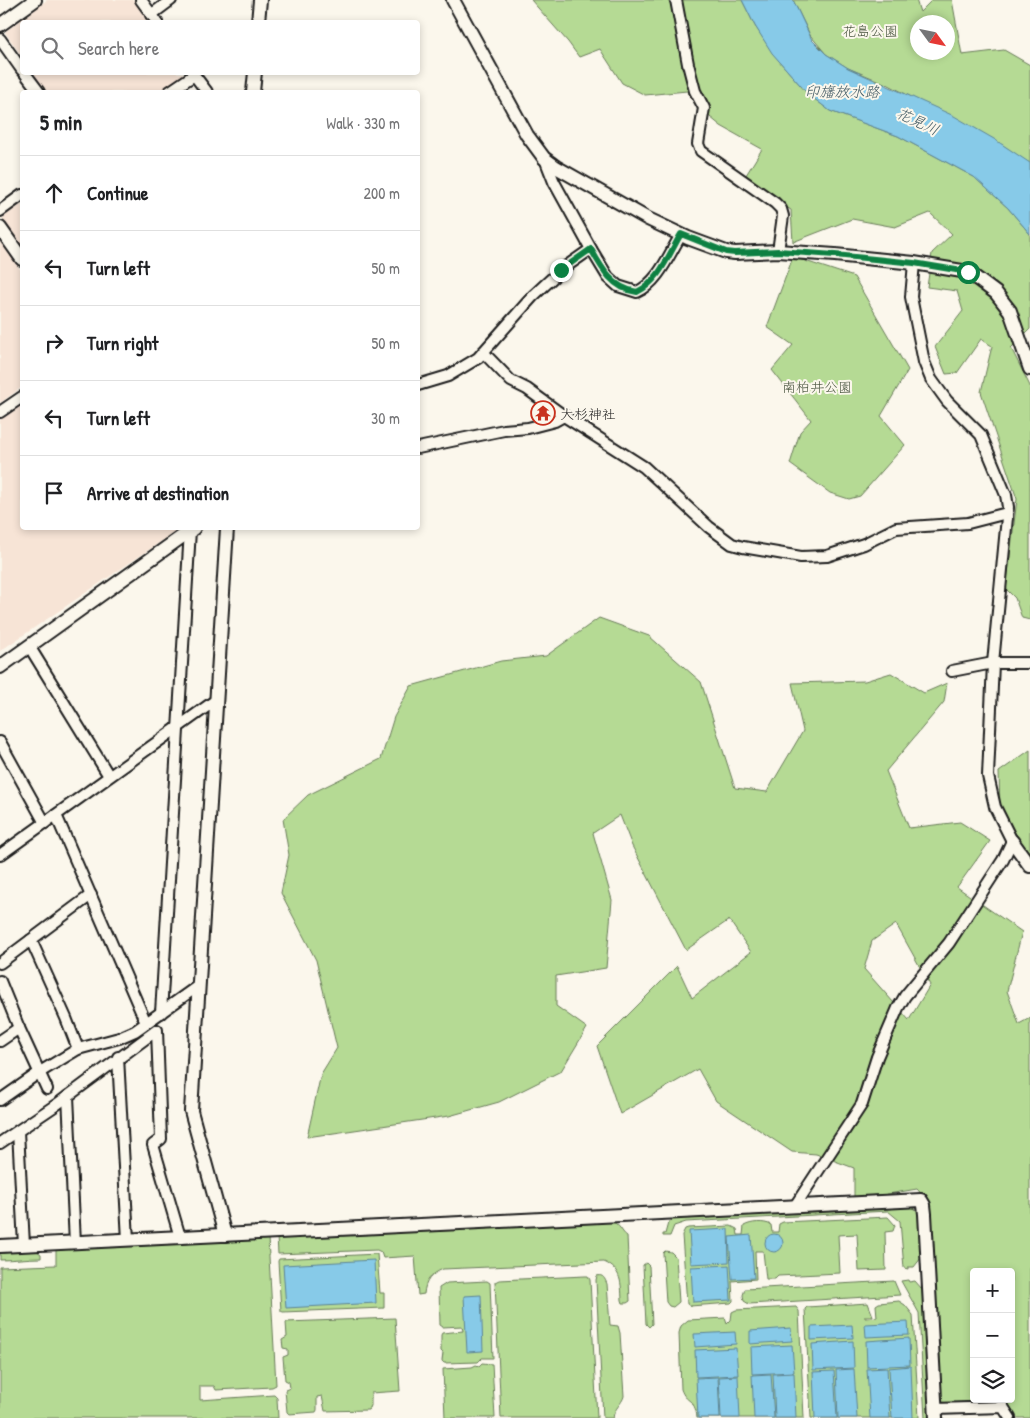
<!DOCTYPE html>
<html lang="en">
<head>
<meta charset="utf-8">
<style>
  body { margin:0; font-family:"Patrick Hand","Klee One",sans-serif; background:#f6f6f6; color:#202124 }
  .controls { position:absolute; right:15px; bottom:15px; display:grid; overflow:hidden; border-radius:5px; box-shadow:0 2px 8px #0003 }
  .controls button { width:45px; height:45px; display:grid; place-items:center; padding:0; border:0; border-bottom:1px solid #e0e0e0; background:#fff; color:#202124; font:25px sans-serif }
  .compass { position:absolute; left:910px; top:15px; width:45px; height:45px; border-radius:50%; background:#fff; box-shadow:0 2px 8px #0003; rotate:123deg }
  .stop { position:absolute; width:15px; height:15px; margin:-11px; border:4px solid #0b8043; border-radius:50%; background:#fff }
  .stop.end { background:#0b8043; border-color:#fff; box-shadow:0 1px 5px #0008 }
  .list { margin:0; padding:0; list-style:none }
  h2 { display:flex; justify-content:space-between; align-items:center; height:65px; margin:0; padding:0 20px; font-size:21px }
  h2 small { font-size:16px; font-weight:400; color:#757577 }
  .list li { display:grid; grid-template-columns:32px 1fr auto; gap:15px; align-items:center; box-sizing:border-box; height:75px; padding:0 20px; border-top:1px solid #e0e0e0 }
  .list b { display:block; font-size:19px; white-space:nowrap }
  .list em { font-size:16px; font-style:normal; color:#757577 }
  .icon { flex:none; width:28px; height:28px; fill:none; stroke:currentColor; stroke-width:2; stroke-linecap:round; stroke-linejoin:round }
  .map { position:relative; flex:none; width:1030px; height:1418px; overflow:hidden }
  .search { position:absolute; background:#fff; box-shadow:0 2px 8px #0003; left:20px; top:20px; width:400px; height:55px; display:flex; align-items:center; gap:12px; box-sizing:border-box; padding:0 18px; border-radius:5px; color:#757577; font-size:19px }
  .panel { position:absolute; background:#fff; box-shadow:0 2px 8px #0003; left:20px; top:90px; width:400px; height:440px; border-radius:5px }
  .map>svg:first-child { display:block }
  .built { fill:#f7e4d6 }
  .green { fill:#b5da94; stroke:#687b58; fill-rule:evenodd }
  .water { fill:#87cae8; stroke:#5c8496 }
  .lines { fill:none; stroke-linecap:round; stroke-linejoin:round }
  .minor-casing { stroke:#1c1c1c; stroke-width:14 }
  .tertiary-casing { stroke:#1c1c1c; stroke-width:16 }
  .minor { stroke:#fbf7ec; stroke-width:10 }
  .tertiary { stroke:#fbf7ec; stroke-width:12 }
  .route { stroke:#0b8043; stroke-width:6 }
  .labels { text-anchor:middle; dominant-baseline:central; stroke-width:4; stroke-linejoin:round; paint-order:stroke }
  .park-label { font-size:14px; fill:#4a5540; stroke:#fbf7ec }
  .poi-label { font-size:14px; fill:#1c1c1c; stroke:#fbf7ec; text-anchor:start }
  .water-label { font-size:15px; font-style:italic; fill:#415963; stroke:#fbf7ec }
</style>
</head>
<body>
<div class="map">
<svg width="1030" height="1418" viewBox="0 0 1030 1418">
  <rect width="100%" height="100%" fill="#fbf7ec"/>
  <filter id="ink" filterUnits="userSpaceOnUse"><feTurbulence type="fractalNoise" baseFrequency=".02" numOctaves="2"/><feDisplacementMap in="SourceGraphic" scale="10" xChannelSelector="R" yChannelSelector="G"/><feConvolveMatrix kernelMatrix="1 2 1 2 8 2 1 2 1" color-interpolation-filters="sRGB"/></filter>
  <g filter="url(#ink)">
    <g class="built">
      <polygon points="47,0 135,0 152,22 22,22 22,57 5,32"/>
      <polygon points="33,73 188,73 159,92 47,92"/>
      <polygon points="22,204 22,247 2,218"/>
      <polygon points="0,240 22,272 22,387 0,403"/>
      <polygon points="22,404 22,528 181,528 0,651 0,420"/>
    </g>
    <g class="green">
      <polygon points="531,0 742,0 755,26 780,62 808,94 830,111 898,136 974,177 1008,208 1030,234 1030,329 1011,348 1030,386 1030,620 1022,618 1015,598 1006,589 1017,499 981,392 992,346 981,339 957,373 946,374 935,347 963,311 957,291 927,287 932,253 952,234 930,213 895,227 852,219 793,242 791,210 743,180 762,149 721,126 699,108 687,91 645,95 622,83 600,49 579,57 568,42"/>
      <path d="M793,0H916L920,12L932,0H952L962,55L1004,50L1030,65V169L1007,148L889,85L848,68L826,54L810,35ZM918,22H948V52H918Z"/>
      <polygon points="793,257 854,277 908,370 881,416 905,445 860,496 849,499 830,493 790,464 800,432 811,420 772,370 793,345 767,327"/>
      <path d="M599,618L649,636L701,682L735,788L767,792L803,731L792,683L865,681L891,673L924,693L947,683L944,702L886,771L909,828L960,822L990,841L957,887L1022,932L1007,991L1019,1024L1030,1018V1418H1015L1004,1402L941,1403L928,1201L917,1189L854,1200V1168L816,1154L792,1152L716,1101L698,1069L620,1114L597,1046L677,966L692,998L751,952L729,920L686,950L632,846L620,815L593,833L612,900L606,968L556,976V1006L587,1028L561,1071L499,1102L449,1116L307,1137L321,1074L337,1048L316,960L281,893L289,855L283,819L308,795L381,759L394,717L411,686L501,661L546,656ZM896,924L930,985L909,1020L864,969L872,941ZM974,1272H1011V1399H974Z"/>
      <polygon points="1030,750 1030,855 1000,811 999,772"/>
      <polygon points="911,1206 919,1212 921,1258 914,1267 908,1267 908,1269 904,1268 900,1221 888,1211 686,1222 674,1226 670,1236 663,1236 663,1234 665,1234 668,1223 677,1217"/>
      <path d="M888,1217L895,1225L893,1231L885,1232L886,1270L859,1271L857,1234L838,1235L840,1273L778,1276L775,1279H766L763,1251H755L756,1279L732,1281L733,1301L731,1303L690,1306L687,1304L682,1235L685,1229L688,1228L731,1226L737,1229L738,1235H743L744,1226C751,1222 764,1221 771,1225L772,1232H778L779,1224L783,1222Z"/>
      <path d="M613,1222C620,1225 622,1233 627,1236L630,1301L627,1303H623L622,1300C621,1283 622,1270 604,1262L443,1269C431,1274 425,1281 424,1294L418,1295L415,1256L383,1258L381,1252L377,1250L278,1254L277,1237Z"/>
      <polygon points="268,1238 276,1385 272,1387 216,1390 214,1386 200,1386 200,1400 274,1395 277,1398 278,1418 0,1418 0,1267 56,1265 56,1250"/>
      <path d="M37,1251L41,1254V1258C26,1258 14,1260 0,1260V1253Z"/>
      <polygon points="665,1251 671,1252 676,1257 679,1302 673,1307 669,1306 666,1302 663,1253"/>
      <polygon points="377,1254 380,1293 384,1293 384,1308 283,1312 281,1311 278,1261 279,1259"/>
      <polygon points="646,1263 649,1266 652,1324 649,1327 646,1324 643,1265"/>
      <polygon points="585,1276 588,1276 590,1280 597,1418 501,1418 495,1282 499,1280"/>
      <path d="M597,1276C603,1274 605,1279 607,1284L610,1325L618,1326L620,1333L624,1396C622,1404 614,1408 613,1418H603L596,1280Z"/>
      <polygon points="908,1280 909,1282 915,1281 922,1289 930,1418 925,1418 919,1313 901,1281"/>
      <polygon points="487,1281 490,1283 493,1358 482,1358 478,1362 444,1363 442,1361 443,1353 441,1351 441,1335 442,1333 463,1331 462,1326 443,1327 440,1325 439,1288 447,1283"/>
      <polygon points="894,1281 900,1295 749,1304 744,1301 743,1295 745,1289"/>
      <polygon points="899,1301 905,1305 913,1315 919,1418 811,1418 805,1309 807,1307 868,1303 873,1316 865,1316 865,1318 877,1317 876,1305 879,1303"/>
      <path d="M796,1307L799,1311L804,1418H697C695,1397 686,1404 681,1389L679,1333L681,1326L688,1320L725,1318L727,1324L731,1320L732,1312L736,1310Z"/>
      <polygon points="395,1318 400,1391 371,1393 371,1406 368,1410 325,1411 322,1396 317,1397 317,1410 316,1412 289,1414 287,1412 285,1390 290,1388 289,1382 285,1380 283,1357 288,1355 288,1349 283,1348 282,1340 287,1337 286,1322"/>
      <polygon points="482,1363 492,1364 495,1418 445,1418 443,1369 472,1367 476,1365 479,1366"/>
    </g>
    <g class="water">
      <polygon points="742,0 793,0 812,40 826,54 848,68 954,116 994,139 1030,163 1030,234 1008,208 974,177 898,136 830,111 808,94 772,53 755,26"/>
      <polygon points="728,1229 729,1262 691,1264 689,1231"/>
      <circle cx="774" cy="1243" r="9"/>
      <polygon points="751,1235 754,1278 732,1279 729,1237"/>
      <polygon points="374,1260 376,1303 286,1308 283,1265"/>
      <polygon points="729,1265 731,1300 693,1302 691,1267"/>
      <polygon points="481,1295 483,1351 467,1352 464,1296"/>
      <polygon points="908,1322 909,1335 866,1337 865,1324"/>
      <polygon points="852,1325 853,1338 811,1340 811,1327"/>
      <polygon points="791,1328 792,1341 750,1344 750,1331"/>
      <polygon points="735,1332 736,1344 695,1347 694,1334"/>
      <polygon points="909,1338 910,1365 867,1367 866,1341"/>
      <polygon points="853,1341 854,1368 813,1370 812,1344"/>
      <polygon points="792,1345 794,1372 752,1374 751,1347"/>
      <polygon points="736,1348 738,1375 696,1377 695,1350"/>
      <polygon points="911,1366 913,1418 892,1418 889,1368"/>
      <polygon points="887,1368 890,1418 870,1418 867,1369"/>
      <polygon points="854,1369 857,1418 838,1418 836,1370"/>
      <polygon points="834,1371 837,1418 815,1418 813,1372"/>
      <polygon points="794,1373 796,1418 775,1418 773,1374"/>
      <polygon points="771,1374 774,1418 754,1418 752,1375"/>
      <polygon points="738,1376 740,1418 721,1418 719,1377"/>
      <polygon points="718,1377 720,1418 698,1418 696,1378"/>
    </g>
    <g class="lines">
      <g class="minor-casing">
        <g id="minor">
          <polyline points="141,0 157,22"/>
          <polyline points="676,0 688,64 695,91 704,108 698,144 701,151 775,203 781,209 783,216 778,251"/>
          <polyline points="151,15 171,0"/>
          <polyline points="0,39 22,70"/>
          <polyline points="24,72 39,92"/>
          <polyline points="192,72 207,92"/>
          <polyline points="169,92 194,75"/>
          <path d="M545,159L554,182L591,249L608,277L618,286L637,292C659,282 669,254 681,235"/>
          <polyline points="0,211 22,195"/>
          <polyline points="483,352 511,381 527,389 564,416"/>
          <polyline points="418,385 448,376 478,358 533,296 561,270 591,249"/>
          <polyline points="0,412 22,397"/>
          <polyline points="418,448 504,430 528,428 555,421 564,416 644,467 709,527 732,544 743,547 801,557 827,556 864,544 896,528 968,523 1007,513"/>
          <polyline points="29,646 109,776"/>
          <polyline points="952,671 993,663 1030,663"/>
          <polyline points="0,742 45,823"/>
          <polyline points="56,815 146,1023"/>
          <polyline points="0,855 216,700"/>
          <polyline points="31,940 66,1018 78,1049"/>
          <polyline points="0,963 91,895"/>
          <polyline points="0,981 19,1028 47,1089"/>
          <polyline points="161,1013 190,530"/>
          <polyline points="0,1041 19,1028"/>
          <polyline points="118,1057 128,1240"/>
          <polyline points="68,1096 75,1243"/>
          <polyline points="0,1100 40,1072 78,1049 119,1038 135,1031 198,986"/>
          <polyline points="18,1131 24,1245"/>
          <polyline points="0,1143 56,1105 157,1030 161,1139 153,1145 180,1237"/>
          <polyline points="795,1206 862,1104 877,1057 898,1008 905,996 949,943 1003,860 1012,841 995,807 988,776 993,663 1008,507 1006,495 981,435 947,401 931,379 924,362 911,297 914,263"/>
          <polyline points="935,1409 1003,1407 1010,1418"/>
        </g>
      </g>
      <g class="tertiary-casing">
        <g id="tertiary">
          <polyline points="453,0 527,135 544,158 556,167 648,219 688,238 726,252 735,253 778,251 835,255 914,263 968,272 996,293 1010,311 1030,369"/>
          <polyline points="258,22 260,0"/>
          <polyline points="0,25 35,0"/>
          <polyline points="253,92 255,72"/>
          <polyline points="0,228 22,259"/>
          <polyline points="0,667 194,528"/>
          <polyline points="1012,841 1030,866"/>
          <polyline points="225,1235 191,1111 227,528"/>
          <polyline points="0,1246 921,1200 924,1205 925,1214 936,1418"/>
        </g>
      </g>
      <use href="#minor" class="minor"/>
      <use href="#tertiary" class="tertiary"/>
    </g>
  </g>
  <g class="lines" filter="url(#ink)">
    <path class="route" d="M561,270L591,249C602,269 613,289 637,292C659,282 669,254 681,234L726,252L735,253L778,251L835,255L914,263L968,272"/>
  </g>
  <defs>
    <g id="temple-ring" transform="scale(1.25)"><circle r="9.5" fill="#fbf7ec" stroke="#c8321e" stroke-width="1.5"/><path d="M0-6L5-2H3V0L6.5 2.5H4V6H1.5V3h-3V6H-4V2.5H-6.5L-3 0V-2H-5Z" fill="#c8321e"/></g>
  </defs>
  <g fill-rule="evenodd">
    <use href="#temple-ring" x="543" y="413"/>
  </g>
  <g class="labels">
    <g class="park-label">
      <text x="870" y="30">花島公園</text>
      <text x="817" y="386">南柏井公園</text>
    </g>
    <g class="poi-label">
      <text x="560" y="413">大杉神社</text>
    </g>
    <g class="water-label">
      <text x="842" y="91">印旛放水路</text>
      <text transform="translate(918 121) rotate(25)">花見川</text>
    </g>
  </g>
</svg>
<div class="controls">
<button>+</button>
<button>−</button>
<button><svg class="icon" aria-label="layers" viewBox="0 0 24 24"><path d="M12 4l9 5-9 5-9-5zM3 14l9 5 9-5"/></svg></button>
</div>
<svg class="compass" viewBox="-18 -18 36 36"><path d="M0-13l5 13h-10z" fill="#e53935"/><path d="M0 13l5-13h-10z" fill="#757577"/></svg>
<div class="stop" style="left:968px;top:272px"></div>
<div class="stop end" style="left:561px;top:270px"></div>
<div class="search"><svg class="icon" aria-label="search" viewBox="0 0 24 24"><circle cx="10" cy="10" r="6"/><path d="M15 15l6 6"/></svg>Search here</div>
<section class="panel">
<h2>5 min<small>Walk · 330 m</small></h2>
<ul class="list">
<li><svg class="icon" aria-label="ahead" viewBox="0 0 24 24"><path d="M12 20V5M6 11l6-6 6 6"/></svg><div><b>Continue</b></div><em>200 m</em></li>
<li><svg class="icon" aria-label="left" viewBox="0 0 24 24"><path d="M17 20v-9H6M10 6l-5 5 5 5"/></svg><div><b>Turn left</b></div><em>50 m</em></li>
<li><svg class="icon" aria-label="right" viewBox="0 0 24 24"><path d="M7 20v-9h11M14 6l5 5-5 5"/></svg><div><b>Turn right</b></div><em>50 m</em></li>
<li><svg class="icon" aria-label="left" viewBox="0 0 24 24"><path d="M17 20v-9H6M10 6l-5 5 5 5"/></svg><div><b>Turn left</b></div><em>30 m</em></li>
<li><svg class="icon" aria-label="arrive" viewBox="0 0 24 24"><path d="M6 21V4h12l-3 4 3 4H6"/></svg><div><b>Arrive at destination</b></div></li>
</ul>
</section>
</div>
</body>
</html>
